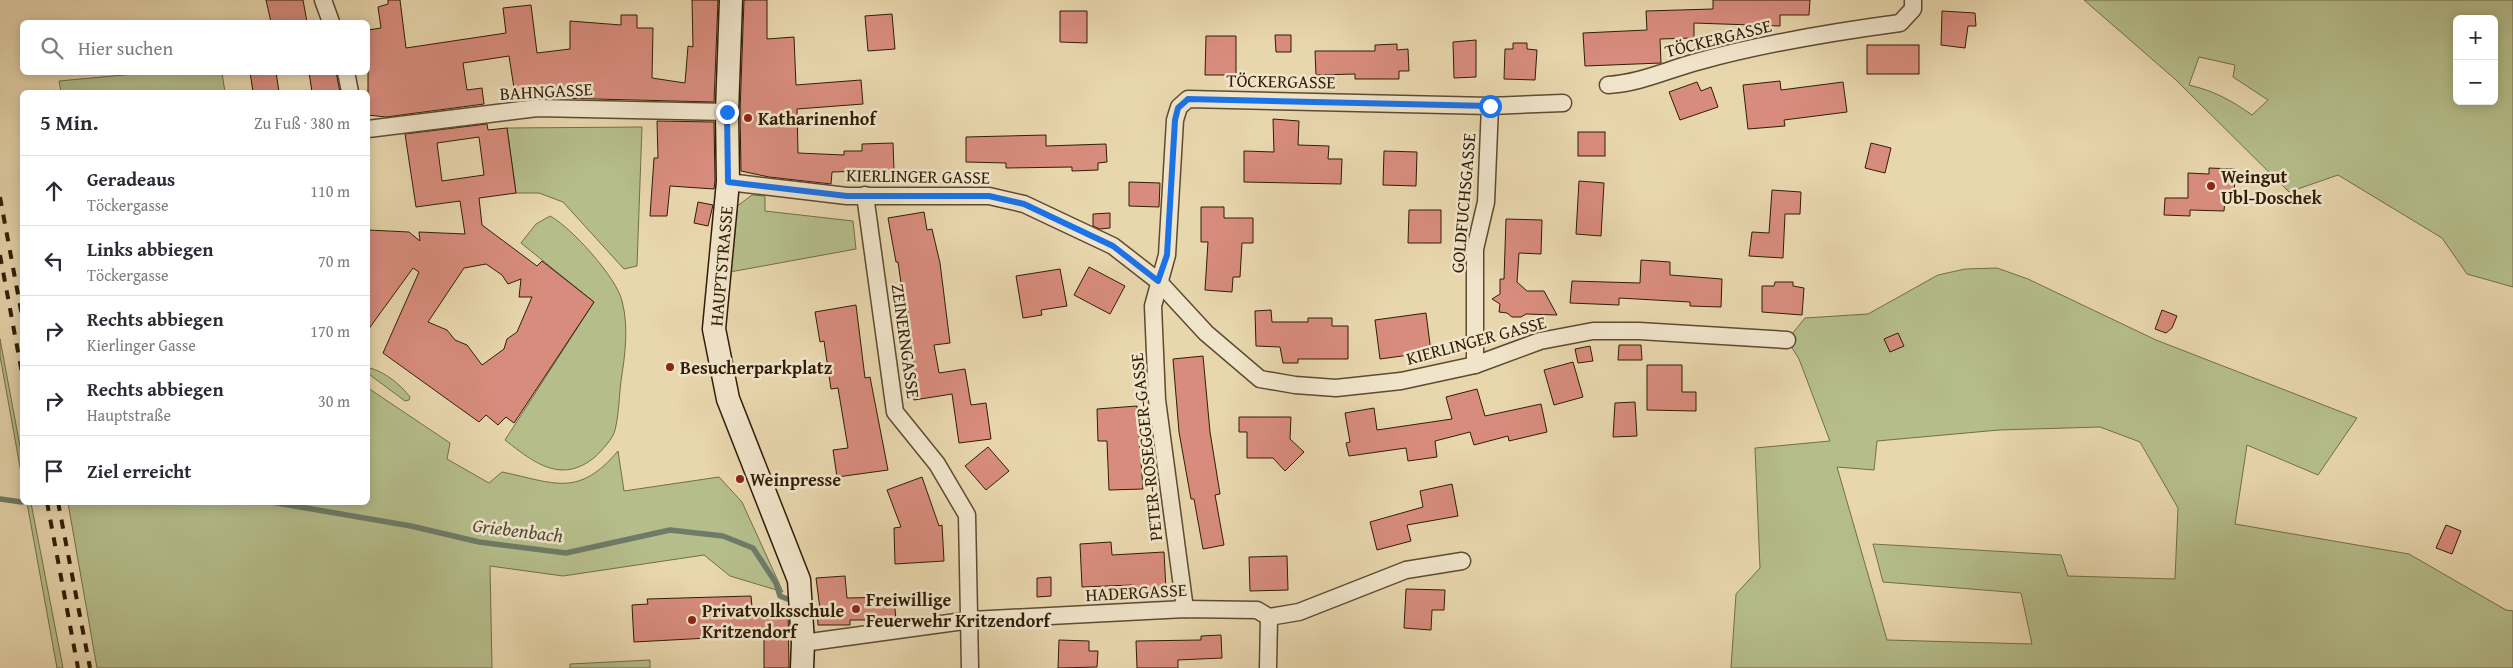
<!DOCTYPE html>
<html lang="de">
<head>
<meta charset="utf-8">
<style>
  body { margin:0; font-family:"Gentium Book Plus",serif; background:#f2f2f3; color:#2b2b33 }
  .controls { position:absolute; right:15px; top:15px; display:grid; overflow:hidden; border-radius:8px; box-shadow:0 2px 12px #0003 }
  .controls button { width:45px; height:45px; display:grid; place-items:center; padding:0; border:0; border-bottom:1px solid #e1e1e2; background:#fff; color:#2b2b33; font:25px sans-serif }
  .stop { position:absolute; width:15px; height:15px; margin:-11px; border:4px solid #1a73e8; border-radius:50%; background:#fff }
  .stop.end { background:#1a73e8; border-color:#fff; box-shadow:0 1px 5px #0008 }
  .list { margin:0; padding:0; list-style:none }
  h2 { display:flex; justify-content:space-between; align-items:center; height:65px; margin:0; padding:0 20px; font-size:21px }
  h2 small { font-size:16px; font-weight:400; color:#7c7c81 }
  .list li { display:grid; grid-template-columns:32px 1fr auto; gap:15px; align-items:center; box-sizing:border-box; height:70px; padding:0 20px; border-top:1px solid #e1e1e2 }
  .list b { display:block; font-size:19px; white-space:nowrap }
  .list p { margin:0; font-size:16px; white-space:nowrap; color:#7c7c81 }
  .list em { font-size:16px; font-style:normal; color:#7c7c81 }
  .icon { flex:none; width:28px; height:28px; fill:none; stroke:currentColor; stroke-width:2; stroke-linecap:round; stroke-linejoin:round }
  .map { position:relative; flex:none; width:2513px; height:668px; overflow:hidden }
  .search { position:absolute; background:#fff; box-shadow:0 2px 12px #0003; left:20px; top:20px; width:350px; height:55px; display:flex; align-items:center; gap:12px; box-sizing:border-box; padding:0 18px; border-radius:8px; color:#7c7c81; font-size:19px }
  .panel { position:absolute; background:#fff; box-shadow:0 2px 12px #0003; left:20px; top:90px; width:350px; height:415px; border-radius:8px }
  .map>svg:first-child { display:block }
  .green { fill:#b5be8b; stroke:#726e48; fill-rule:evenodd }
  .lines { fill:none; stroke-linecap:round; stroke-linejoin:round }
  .stream { stroke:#6e7b68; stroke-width:5.5 }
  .building { fill:#d88c7d; stroke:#301d06; fill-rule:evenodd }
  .street-casing { stroke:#5e4b30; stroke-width:19 }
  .secondary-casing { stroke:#301d06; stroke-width:25 }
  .street { stroke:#f0e4ca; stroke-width:16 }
  .secondary { stroke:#f0e4ca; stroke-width:22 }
  .rail { stroke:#301d06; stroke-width:4; stroke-dasharray:9 9; stroke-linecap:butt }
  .route { stroke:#1a73e8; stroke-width:6 }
  .poi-dot { fill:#8f2418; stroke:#f0e4ca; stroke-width:2 }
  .labels { text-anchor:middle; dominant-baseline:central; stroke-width:5; stroke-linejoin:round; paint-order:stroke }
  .street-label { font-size:18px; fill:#301d06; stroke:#f0e4ca }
  .poi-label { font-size:18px; font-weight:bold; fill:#301d06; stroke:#f0e4ca; text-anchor:start }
  .water-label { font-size:19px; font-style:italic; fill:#4f4c37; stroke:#f0e4ca }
</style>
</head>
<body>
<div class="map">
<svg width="2513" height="668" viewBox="0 0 2513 668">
  <rect width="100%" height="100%" fill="#e8d6ad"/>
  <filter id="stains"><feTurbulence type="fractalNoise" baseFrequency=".004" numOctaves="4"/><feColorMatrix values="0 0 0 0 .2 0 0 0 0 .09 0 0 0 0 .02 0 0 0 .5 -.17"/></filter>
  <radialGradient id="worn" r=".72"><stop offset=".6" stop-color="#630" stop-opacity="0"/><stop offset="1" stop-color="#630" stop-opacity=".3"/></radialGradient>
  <g class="green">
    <path d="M2084,0H2513V287L2467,274L2442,238L2338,175L2289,192L2176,80ZM2457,19H2494V101H2457ZM2199,57L2235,65L2233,77L2268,100L2252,115C2231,100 2214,91 2189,85Z"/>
    <polygon points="145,73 222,73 225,92 61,92 59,81"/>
    <polygon points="642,127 637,266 624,269 563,202 539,193 516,193 507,128"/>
    <polygon points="752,195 765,196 765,211 853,221 856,249 730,272 736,207"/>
    <path d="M550,216C571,227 617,278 622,301C629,327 625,355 621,381C619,397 619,414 615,430C613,439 602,450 595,457C561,485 533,462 505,440L594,302L521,243L536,224Z"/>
    <path d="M1997,268L2028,279L2156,340L2357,418L2318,475L2247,445L2235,524L2409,554L2506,610L2513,611V668H1731L1736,594L1760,568L1755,448L1830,441L1799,359L1787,340L1805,318L1868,314L1938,275L1965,269ZM2100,427L2140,442L2178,508L2175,579L2068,576L2061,555L1873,544L1883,582L2021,593L2032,644L1887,640L1837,467L1874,470L1877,441L1999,430Z"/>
    <polygon points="0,339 22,457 22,478 0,356"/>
    <path d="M370,368C385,372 401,385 410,397L409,400L405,401L370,375L368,371Z"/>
    <path d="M368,388L450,443L447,459L489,483L502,472C555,483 578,498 618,451L624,491L719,477L742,502L783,592L730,576L704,555L563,576L490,566L492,668H97L68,503L368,502Z"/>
    <polygon points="27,503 31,503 63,668 57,668"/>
    <polygon points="650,660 650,668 570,668 570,664"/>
  </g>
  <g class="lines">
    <g class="stream">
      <polyline points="0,499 22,502"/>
      <polyline points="271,502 411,526 479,542 566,553 670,530 723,536 753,548 776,583 780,596 790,600"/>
    </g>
  </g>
  <g class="building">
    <polygon points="266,0 303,0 307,22 271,22"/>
    <polygon points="388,0 400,0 406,48 506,33 503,8 531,5 537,53 570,49 570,21 621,25 621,15 637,15 637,28 653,28 652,78 685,83 688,46 693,47 692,0 718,0 714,102 557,98 516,101 509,56 463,63 467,90 482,88 484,104 386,117 368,115 368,30 381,28 378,7 388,4"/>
    <polygon points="744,0 767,0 767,39 794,37 796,85 861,80 863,104 797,109 798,153 844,155 844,151 862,151 862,144 893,143 894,170 832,172 831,184 769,177 741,171 740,112"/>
    <polygon points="1713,0 1810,0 1809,15 1780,15 1780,26 1694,23 1694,38 1660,39 1661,63 1585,66 1583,33 1647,30 1646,11 1713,9"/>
    <polygon points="1060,11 1087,11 1087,43 1060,42"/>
    <polygon points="1942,11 1975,13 1976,26 1968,26 1965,48 1941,45"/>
    <polygon points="892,14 895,49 868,51 865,16"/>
    <polygon points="1275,35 1291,35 1291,52 1276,52"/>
    <polygon points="1206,36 1236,36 1236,75 1205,75"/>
    <polygon points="1476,40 1476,77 1454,78 1453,42"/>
    <polygon points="1513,43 1527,43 1527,49 1537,50 1535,80 1504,79 1505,49 1513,49"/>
    <polygon points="1397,44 1397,50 1408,49 1409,71 1399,71 1399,79 1355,79 1355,74 1316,75 1315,51 1375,51 1375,45"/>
    <rect x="1867" y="45" width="52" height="29"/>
    <polygon points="250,72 276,72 279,92 253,92"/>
    <polygon points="309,72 336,72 340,92 312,92"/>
    <polygon points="1780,81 1781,90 1843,82 1847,112 1784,120 1785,126 1748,129 1743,85"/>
    <polygon points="1697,82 1701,91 1711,87 1718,107 1680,120 1669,92"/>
    <polygon points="1273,119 1299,121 1298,145 1329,146 1328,159 1342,159 1341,184 1244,182 1244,151 1274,152"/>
    <polygon points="657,121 714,122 715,181 714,189 670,186 667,216 650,216 654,158 658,158"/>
    <path d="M487,124L488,130L507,128L516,193L479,198L482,225L537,266L542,261L594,302L514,423L506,417L498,425L486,415L479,422L383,353L419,272L413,268L368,330V230L409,232L420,241L419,232L465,234L460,201L416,207L405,134ZM479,137L484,175L442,181L437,143ZM486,264L502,275L508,284L521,279L519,297H532L517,332L507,339L504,349L482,365L467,345L455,340L447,330L428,322L464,268Z"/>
    <rect x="1578" y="132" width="27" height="24"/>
    <polygon points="1046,135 1046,146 1106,144 1107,162 1098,163 1098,170 1072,171 1072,167 1006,168 1006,163 966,162 966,137"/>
    <polygon points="1871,143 1891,148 1885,173 1865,168"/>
    <polygon points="1384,151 1417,152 1416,186 1383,185"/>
    <polygon points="2209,168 2235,169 2234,200 2225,200 2224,211 2190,210 2190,216 2164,215 2165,198 2188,198 2188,173 2209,174"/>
    <polygon points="1579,181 1604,183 1601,236 1576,234"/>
    <polygon points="1129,182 1160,183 1159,207 1129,206"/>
    <polygon points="1772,190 1801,192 1800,214 1785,214 1783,258 1749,256 1752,232 1769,233"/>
    <polygon points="698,202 713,205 708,226 694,223"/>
    <polygon points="1201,207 1224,207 1224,218 1253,218 1253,243 1242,243 1240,277 1233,277 1232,292 1205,290 1208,242 1201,242"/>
    <polygon points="1409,210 1441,210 1441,243 1408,243"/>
    <polygon points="924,212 927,230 932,229 940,263 950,343 934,345 939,373 965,369 971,405 986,403 991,439 959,443 952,394 914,400 909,366 914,365 907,304 904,304 898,262 896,262 888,218"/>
    <polygon points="1110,213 1110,228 1100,229 1093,226 1093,214"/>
    <polygon points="1506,219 1542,220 1541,254 1519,253 1517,282 1527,291 1544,291 1557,315 1526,314 1521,317 1512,317 1507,313 1499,312 1500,304 1492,299 1500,294 1500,279 1504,279"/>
    <polygon points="1641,260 1670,262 1670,275 1722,279 1721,307 1690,306 1690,302 1619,298 1619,305 1570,303 1572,281 1640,283"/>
    <polygon points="1089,267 1125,286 1110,314 1074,295"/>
    <polygon points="1060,269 1067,306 1041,310 1042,315 1023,318 1016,276"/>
    <polygon points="1775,282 1793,282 1793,286 1804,288 1802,315 1762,312 1762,286 1774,286"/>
    <polygon points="856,305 865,378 870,377 888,470 837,477 833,450 848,448 838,388 831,389 824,341 820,342 815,312"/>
    <polygon points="1271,310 1272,322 1308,322 1308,318 1332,318 1332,326 1348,326 1348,359 1298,359 1298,363 1283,363 1280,347 1256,346 1255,311"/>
    <polygon points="2162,310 2177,316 2172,328 2166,333 2155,329"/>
    <polygon points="1426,313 1431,352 1380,359 1375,320"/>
    <polygon points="1898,333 1904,346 1890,352 1884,339"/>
    <polygon points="1619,345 1641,345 1642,360 1618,360"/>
    <polygon points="1590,346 1593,361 1578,363 1575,349"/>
    <polygon points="1203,356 1210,432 1220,494 1215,495 1224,545 1203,549 1194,499 1191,499 1179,432 1173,359"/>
    <polygon points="1573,362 1583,397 1554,405 1544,370"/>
    <polygon points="1647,365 1682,365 1682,392 1696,392 1696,411 1647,410"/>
    <polygon points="1477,389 1485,416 1541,404 1547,432 1509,441 1508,436 1474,445 1470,432 1435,441 1437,457 1408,461 1406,448 1349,456 1346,443 1350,442 1345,413 1374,408 1377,430 1452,419 1446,397"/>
    <polygon points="1635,402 1637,436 1613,437 1615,403"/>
    <polygon points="1137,406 1143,489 1109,490 1107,441 1098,441 1097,409"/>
    <polygon points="1239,417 1291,417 1290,439 1304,452 1285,471 1273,458 1247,458 1247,432 1239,432"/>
    <polygon points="988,447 1009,471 986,490 965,466"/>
    <polygon points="922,477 939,526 942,525 944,561 895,564 894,528 901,527 887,490"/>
    <polygon points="1452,484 1458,516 1407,525 1411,541 1377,550 1370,522 1423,507 1420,491"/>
    <polygon points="2446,525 2461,531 2452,554 2436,548"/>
    <polygon points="1111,542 1112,555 1164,552 1166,590 1133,591 1132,585 1082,587 1080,544"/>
    <polygon points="1287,556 1288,590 1250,591 1249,557"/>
    <polygon points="845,576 847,598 894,597 896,620 850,620 850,625 818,625 817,609 820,609 816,578"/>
    <polygon points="1051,577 1051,596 1037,597 1037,578"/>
    <polygon points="1406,589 1445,590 1444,610 1432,610 1431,630 1404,628"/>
    <polygon points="751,596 752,607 788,608 789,668 764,668 764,635 634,642 632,605 648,604 647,599"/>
    <polygon points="1221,635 1222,658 1178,660 1178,668 1137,668 1136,641 1201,640 1201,636"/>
    <polygon points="1059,640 1089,641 1089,651 1098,651 1097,667 1058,668"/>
  </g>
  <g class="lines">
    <g class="street-casing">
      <g id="street">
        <polyline points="323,0 331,22"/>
        <polyline points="346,72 350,92"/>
        <path d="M1608,85C1641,83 1669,69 1700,61C1765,43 1833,32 1900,23L1913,9V0"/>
        <polyline points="368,129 537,108 727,112"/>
        <polyline points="728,182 847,196 989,196 1024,204 1113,246 1158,281 1206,333 1260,379 1295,385 1336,388 1401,381 1475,365 1540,341 1593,331 1639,331 1787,340"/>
        <polyline points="865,195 895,412 937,464 967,515 970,668"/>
        <polyline points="1475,365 1475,249 1486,202 1490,106"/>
        <polyline points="1185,609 1157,400 1153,306 1167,255 1175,120 1179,107 1188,99 1490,106 1563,103"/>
        <polyline points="803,643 971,620 1185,609 1257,610 1269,617 1299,612 1406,570 1462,561"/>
        <polyline points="1268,668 1269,617"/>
      </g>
    </g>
    <g class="secondary-casing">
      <polyline id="secondary" points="731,0 727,112 728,182 714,329 728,399 799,580 803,643 802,668"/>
    </g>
    <use href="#street" class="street"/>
    <use href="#secondary" class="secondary"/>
    <g class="rail">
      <polyline points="0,197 22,316"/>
      <polyline points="0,255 22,373"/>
      <polyline points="47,502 78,668"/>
      <polyline points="58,502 90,668"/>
    </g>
  </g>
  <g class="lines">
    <polyline class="route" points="727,112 728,182 847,196 989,196 1024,204 1113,246 1158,281 1167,255 1175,120 1178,108 1188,99 1490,106"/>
  </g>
  <g class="poi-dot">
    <circle cx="748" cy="118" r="5"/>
    <circle cx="2211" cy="186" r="5"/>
    <circle cx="670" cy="367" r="5"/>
    <circle cx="740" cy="479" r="5"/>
    <circle cx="856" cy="609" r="5"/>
    <circle cx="692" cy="620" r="5"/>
  </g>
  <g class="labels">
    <g class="street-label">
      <text transform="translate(1718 38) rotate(-14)">TÖCKERGASSE</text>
      <text transform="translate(1281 81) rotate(1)">TÖCKERGASSE</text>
      <text transform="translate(546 91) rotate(-3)">BAHNGASSE</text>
      <text transform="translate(918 176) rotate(1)">KIERLINGER GASSE</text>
      <text transform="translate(1463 203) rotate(-85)">GOLDFUCHSGASSE</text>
      <text transform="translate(721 266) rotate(-85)">HAUPTSTRASSE</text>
      <text transform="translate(1476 340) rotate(-15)">KIERLINGER GASSE</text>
      <text transform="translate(906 341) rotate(82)">ZEINERNGASSE</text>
      <text transform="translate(1146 447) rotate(-96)">PETER-ROSEGGER-GASSE</text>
      <text transform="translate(1136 592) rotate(-3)">HADERGASSE</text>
    </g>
    <g class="poi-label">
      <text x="758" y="118">Katharinenhof</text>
      <text x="2221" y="176">Weingut<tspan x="2221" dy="21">Ubl-Doschek</tspan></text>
      <text x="680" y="367">Besucherparkplatz</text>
      <text x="750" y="479">Weinpresse</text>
      <text x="866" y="599">Freiwillige<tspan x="866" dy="21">Feuerwehr Kritzendorf</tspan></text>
      <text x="702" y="610">Privatvolksschule<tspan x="702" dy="21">Kritzendorf</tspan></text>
    </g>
    <g class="water-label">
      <text transform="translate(518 530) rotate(7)">Griebenbach</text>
    </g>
  </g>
  <rect width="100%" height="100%" filter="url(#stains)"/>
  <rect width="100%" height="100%" fill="url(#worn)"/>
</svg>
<div class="controls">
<button>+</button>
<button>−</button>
</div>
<div class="stop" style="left:1490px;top:106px"></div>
<div class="stop end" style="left:727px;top:112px"></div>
<div class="search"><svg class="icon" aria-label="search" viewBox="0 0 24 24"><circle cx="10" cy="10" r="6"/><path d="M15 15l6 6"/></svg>Hier suchen</div>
<section class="panel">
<h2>5 Min.<small>Zu Fuß · 380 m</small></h2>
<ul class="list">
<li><svg class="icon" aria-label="ahead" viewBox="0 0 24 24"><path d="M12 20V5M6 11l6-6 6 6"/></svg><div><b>Geradeaus</b><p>Töckergasse</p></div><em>110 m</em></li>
<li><svg class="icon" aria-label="left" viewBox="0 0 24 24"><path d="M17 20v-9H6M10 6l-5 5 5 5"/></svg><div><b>Links abbiegen</b><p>Töckergasse</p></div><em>70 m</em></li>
<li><svg class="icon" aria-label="right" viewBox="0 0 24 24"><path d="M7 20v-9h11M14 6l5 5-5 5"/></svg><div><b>Rechts abbiegen</b><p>Kierlinger Gasse</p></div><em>170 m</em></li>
<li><svg class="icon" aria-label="right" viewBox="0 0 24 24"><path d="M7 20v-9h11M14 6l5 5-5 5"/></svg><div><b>Rechts abbiegen</b><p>Hauptstraße</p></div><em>30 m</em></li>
<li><svg class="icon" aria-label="arrive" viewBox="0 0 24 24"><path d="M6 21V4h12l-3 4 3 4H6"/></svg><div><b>Ziel erreicht</b></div></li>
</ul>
</section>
</div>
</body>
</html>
